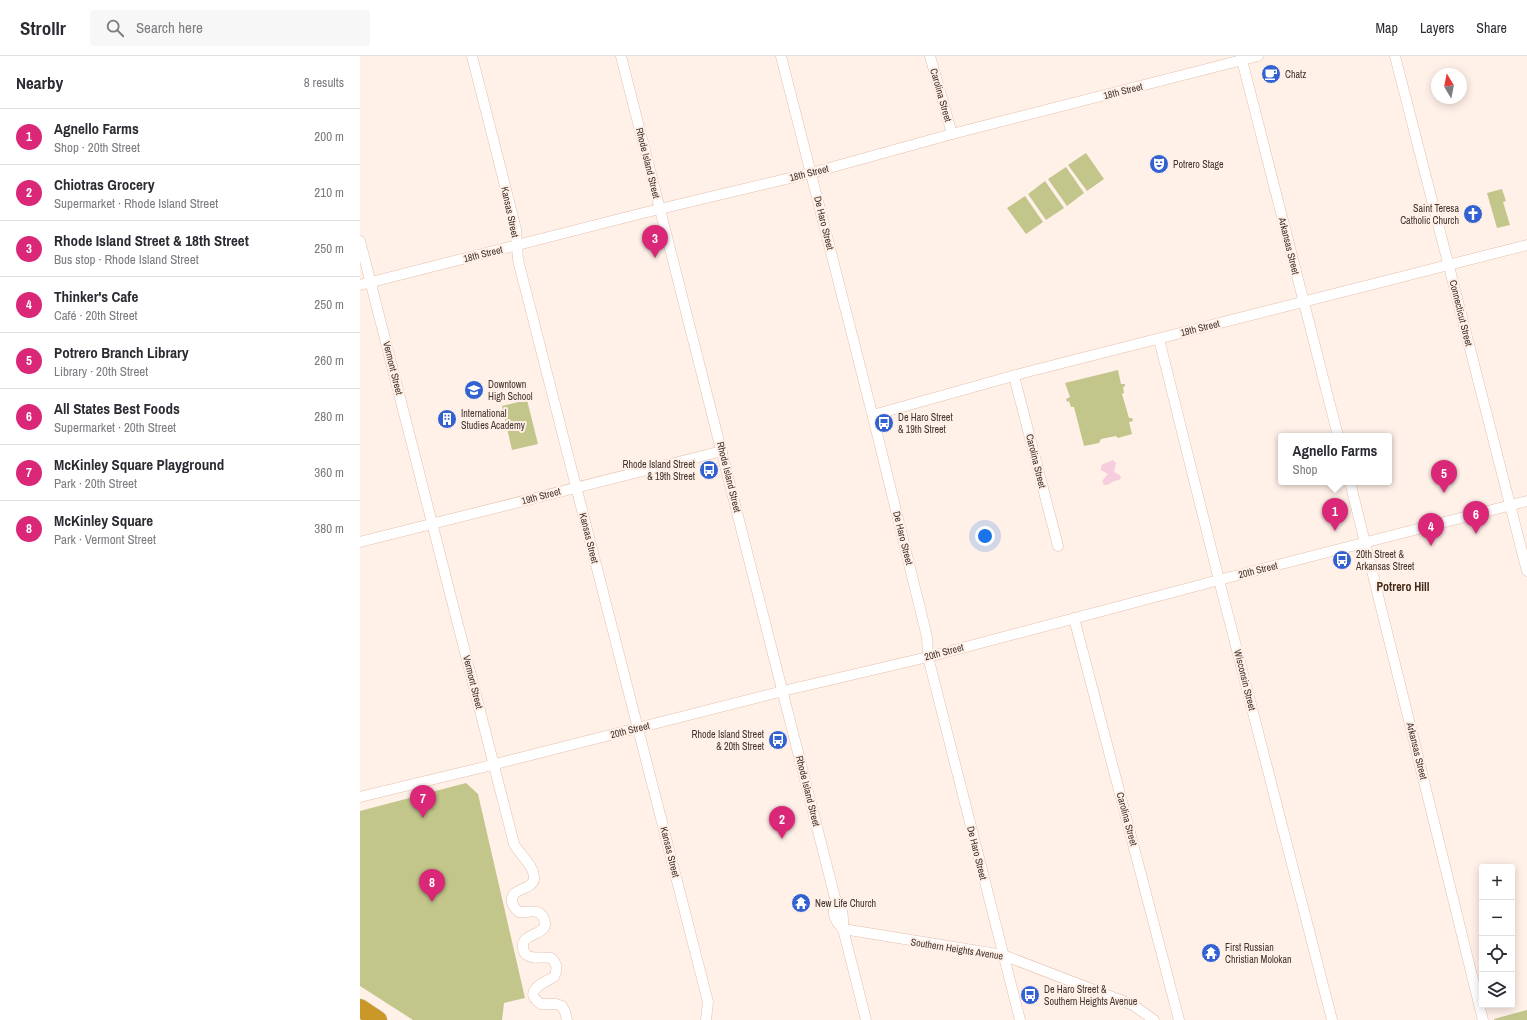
<!DOCTYPE html>
<html lang="en">
<head>
<meta charset="utf-8">
<style>
  body { margin:0; font-family:"Archivo Narrow",sans-serif; background:#f7f7f7; color:#2b2b33 }
  .controls { position:absolute; right:12px; bottom:12px; display:grid; overflow:hidden; border-radius:4px; box-shadow:0 2px 10px #0003 }
  .controls button { width:36px; height:36px; display:grid; place-items:center; padding:0; border:0; border-bottom:1px solid #e1e1e2; background:#fff; color:#2b2b33; font:20px sans-serif }
  .compass { position:absolute; left:1071px; top:12px; width:36px; height:36px; border-radius:50%; background:#fff; box-shadow:0 2px 10px #0003; rotate:350deg }
  .you { position:absolute; left:625px; top:480px; width:14px; height:14px; margin:-10px; border:3px solid #fff; border-radius:50%; background:#1a73e8; box-shadow:0 0 0 6px #1a73e833 }
  .badge { display:grid; place-items:center; width:26px; height:26px; border-radius:50%; background:#db2777; color:#fff; font-size:13px; font-weight:700 }
  .pin { position:absolute; translate:-50% -33px; filter:drop-shadow(0 1px 2px #0008) }
  .pin::after { content:''; position:absolute; top:21px; width:14px; height:12px; background:inherit; clip-path:polygon(0 0,100% 0,50% 100%) }
  .popup { position:absolute; left:918px; top:377px; width:114px; height:52px; box-sizing:border-box; display:grid; place-content:center; border-radius:4px; background:#fff; filter:drop-shadow(0 1px 3px #0005); font-size:13px; white-space:nowrap; color:#7c7c81 }
  .popup b { font-size:15px; color:#2b2b33 }
  .popup::after { content:''; position:absolute; left:50%; top:100%; margin-left:-8px; border:8px solid transparent; border-top-color:#fff }
  .list { margin:0; padding:0; list-style:none }
  h2 { display:flex; justify-content:space-between; align-items:center; height:52px; margin:0; padding:0 16px; font-size:17px }
  h2 small { font-size:13px; font-weight:400; color:#7c7c81 }
  .list li { display:grid; grid-template-columns:26px 1fr auto; gap:12px; align-items:center; box-sizing:border-box; height:56px; padding:0 16px; border-top:1px solid #e1e1e2 }
  .list b { display:block; font-size:15px; white-space:nowrap }
  .list p { margin:0; font-size:13px; white-space:nowrap; color:#7c7c81 }
  .list em { font-size:13px; font-style:normal; color:#7c7c81 }
  .icon { flex:none; width:22px; height:22px; fill:none; stroke:currentColor; stroke-width:2; stroke-linecap:round; stroke-linejoin:round }
  .map { position:relative; flex:none; width:1167px; height:964px; overflow:hidden }
  header { display:flex; align-items:center; gap:24px; box-sizing:border-box; height:56px; padding:0 20px; background:#fff; border-bottom:1px solid #e1e1e2 }
  header strong { font-size:19px }
  nav { display:flex; gap:22px; margin-inline-start:auto; font-size:14px }
  .search { width:280px; height:36px; background:#f7f7f7; display:flex; align-items:center; gap:10px; box-sizing:border-box; padding:0 14px; border-radius:4px; color:#7c7c81; font-size:15px }
  main { display:flex }
  aside { flex:1; background:#fff }
  .map>svg:first-child { display:block }
  .green { fill:#c2c68b }
  .water { fill:#f7cddd }
  .lines { fill:none; stroke-linecap:round; stroke-linejoin:round }
  .minor-casing { stroke:#e3c0ac; stroke-width:11 }
  .motorway-casing { stroke:#d5d2d1; stroke-width:19 }
  .minor { stroke:#fff; stroke-width:10 }
  .motorway { stroke:#ca9729; stroke-width:18 }
  .labels { text-anchor:middle; dominant-baseline:central; stroke-width:4; stroke-linejoin:round; paint-order:stroke }
  .poi-label { font-size:10px; fill:#42342c; stroke:#fff0e8; text-anchor:start }
  .street-label { font-size:10px; fill:#42342c; stroke:#fff0e8 }
  .quarter-label { font-size:12px; font-weight:bold; fill:#432918; stroke:#fff0e8 }
</style>
</head>
<body>
<header>
<strong>Strollr</strong>
<div class="search"><svg class="icon" aria-label="search" viewBox="0 0 24 24"><circle cx="10" cy="10" r="6"/><path d="M15 15l6 6"/></svg>Search here</div>
<nav><a>Map</a><a>Layers</a><a>Share</a></nav>
</header>
<main>
<aside>
<h2>Nearby<small>8 results</small></h2>
<ul class="list">
<li><span class="badge">1</span><div><b>Agnello Farms</b><p>Shop · 20th Street</p></div><em>200 m</em></li>
<li><span class="badge">2</span><div><b>Chiotras Grocery</b><p>Supermarket · Rhode Island Street</p></div><em>210 m</em></li>
<li><span class="badge">3</span><div><b>Rhode Island Street &amp; 18th Street</b><p>Bus stop · Rhode Island Street</p></div><em>250 m</em></li>
<li><span class="badge">4</span><div><b>Thinker's Cafe</b><p>Café · 20th Street</p></div><em>250 m</em></li>
<li><span class="badge">5</span><div><b>Potrero Branch Library</b><p>Library · 20th Street</p></div><em>260 m</em></li>
<li><span class="badge">6</span><div><b>All States Best Foods</b><p>Supermarket · 20th Street</p></div><em>280 m</em></li>
<li><span class="badge">7</span><div><b>McKinley Square Playground</b><p>Park · 20th Street</p></div><em>360 m</em></li>
<li><span class="badge">8</span><div><b>McKinley Square</b><p>Park · Vermont Street</p></div><em>380 m</em></li>
</ul>
</aside>
<div class="map">
<svg width="1167" height="964" viewBox="0 0 1167 964">
  <rect width="100%" height="100%" fill="#fff0e8"/>
  <g class="green">
    <polygon points="726,97 744,123 727,135 708,109"/>
    <polygon points="706,111 724,137 707,150 688,123"/>
    <polygon points="685,125 704,152 686,164 668,138"/>
    <polygon points="1142,133 1146,145 1143,146 1150,169 1137,172 1127,137"/>
    <polygon points="665,140 683,166 666,178 647,152"/>
    <polygon points="758,314 761,328 765,328 765,330 763,331 764,337 762,338 769,362 772,362 773,365 769,366 772,378 758,382 756,380 741,383 739,387 724,390 714,351 711,351 709,345 707,346 706,343 710,341 705,327"/>
    <polygon points="167,344 178,388 152,394 142,350"/>
    <polygon points="106,727 118,738 165,942 144,947 142,964 53,964 0,930 0,755"/>
    <polygon points="1167,954 1167,964 1134,964 1134,963"/>
  </g>
  <polygon class="water" points="753,404 756,407 754,416 760,419 761,422 759,424 754,425 747,429 744,429 742,425 748,418 741,414 741,411 743,408"/>
  <g class="lines">
    <g class="minor-casing">
      <g id="minor">
        <polyline points="112,0 156,173 158,204 348,946 346,964"/>
        <path d="M261,0L475,842C484,854 483,859 483,873L506,964"/>
        <polyline points="421,0 515,369 567,581 568,601 660,964"/>
        <polyline points="570,0 592,78"/>
        <polyline points="881,0 978,380"/>
        <polyline points="1035,0 1167,515"/>
        <path d="M0,185L154,788C159,798 175,810 174,823C172,835 150,831 152,846C153,850 155,853 159,856C165,857 172,854 177,856C180,857 183,860 184,863C191,880 161,876 163,891C163,894 164,897 167,899C173,904 183,900 191,902C197,907 198,914 194,921C185,926 161,935 181,948H196L202,950L205,956L207,964"/>
        <polyline points="0,229 283,157 451,117 592,78 898,0"/>
        <polyline points="799,283 859,524 972,964"/>
        <polyline points="654,320 698,490"/>
        <polyline points="513,359 667,316 1167,189"/>
        <polyline points="990,426 1123,964"/>
        <polyline points="0,486 362,395"/>
        <polyline points="714,562 819,964"/>
        <polyline points="0,741 116,713 423,635 568,601 859,524 1167,445"/>
        <path d="M475,842C472,856 473,863 483,873"/>
        <polyline points="483,873 643,899 773,949 794,964"/>
      </g>
    </g>
    <g class="motorway-casing">
      <polyline id="motorway" points="0,952 18,964"/>
    </g>
    <use href="#minor" class="minor"/>
    <use href="#motorway" class="motorway"/>
  </g>
  <defs>
    <g id="cafe-disc" transform="scale(1)"><circle r="9.5" fill="#3262d1" stroke="#fff0e8"/><path d="M-5.5-4.5H6V0H3Q3 3.5 0 3.5H-2.5Q-5.5 3.5-5.5 0ZM3-3.2v2h1.7v-2ZM-6 4.5H4V6H-6Z" fill="#fff"/></g>
    <g id="theatre-disc" transform="scale(1)"><circle r="9.5" fill="#3262d1" stroke="#fff0e8"/><path d="M-5-5.5Q0-4 5-5.5V0Q5 5 0 6Q-5 5-5 0ZM-3.3-2.5H-1v1.5H-3.3ZM1-2.5H3.3v1.5H1ZM-2.8 1Q0 5.5 2.8 1Z" fill="#fff"/></g>
    <g id="church-disc" transform="scale(1)"><circle r="9.5" fill="#3262d1" stroke="#fff0e8"/><path d="M-1.2-6h2.4v3.5h3.3v2.4h-3.3V6h-2.4V-.1h-3.3v-2.4h3.3Z" fill="#fff"/></g>
    <g id="school-disc" transform="scale(1)"><circle r="9.5" fill="#3262d1" stroke="#fff0e8"/><path d="M0-5L7-2L0 1L-7-2ZM-4 1L0 2.5L4 1V4Q0 6-4 4Z" fill="#fff"/></g>
    <g id="building-disc" transform="scale(1)"><circle r="9.5" fill="#3262d1" stroke="#fff0e8"/><path d="M-4-6H4V6H1V3H-1V6H-4ZM-2.5-4.3h1.7v1.8h-1.7ZM.8-4.3h1.7v1.8H.8ZM-2.5-1h1.7V.8h-1.7ZM.8-1h1.7V.8H.8Z" fill="#fff"/></g>
    <g id="bus-disc" transform="scale(1)"><circle r="9.5" fill="#3262d1" stroke="#fff0e8"/><path d="M-5-6H5V4H4V6H2V4H-2V6H-4V4H-5ZM-3.5-4V0h7V-4ZM-3.5 1.2v1.5H-2V1.2ZM2 1.2v1.5H3.5V1.2Z" fill="#fff"/></g>
    <g id="temple-disc" transform="scale(1)"><circle r="9.5" fill="#3262d1" stroke="#fff0e8"/><path d="M0-6L5-2H3V0L6.5 2.5H4V6H1.5V3h-3V6H-4V2.5H-6.5L-3 0V-2H-5Z" fill="#fff"/></g>
  </defs>
  <g fill-rule="evenodd">
    <use href="#cafe-disc" x="911" y="18"/>
    <use href="#theatre-disc" x="799" y="108"/>
    <use href="#church-disc" x="1113" y="158"/>
    <use href="#school-disc" x="114" y="334"/>
    <use href="#building-disc" x="87" y="363"/>
    <use href="#bus-disc" x="524" y="367"/>
    <use href="#bus-disc" x="349" y="414"/>
    <use href="#bus-disc" x="982" y="504"/>
    <use href="#bus-disc" x="418" y="684"/>
    <use href="#temple-disc" x="441" y="847"/>
    <use href="#temple-disc" x="851" y="897"/>
    <use href="#bus-disc" x="670" y="939"/>
  </g>
  <g class="labels">
    <g class="poi-label">
      <text x="925" y="18">Chatz</text>
      <text x="813" y="108">Potrero Stage</text>
      <text x="1099" y="152" text-anchor="end">Saint Teresa<tspan x="1099" dy="12">Catholic Church</tspan></text>
      <text x="128" y="328">Downtown<tspan x="128" dy="12">High School</tspan></text>
      <text x="101" y="357">International<tspan x="101" dy="12">Studies Academy</tspan></text>
      <text x="538" y="361">De Haro Street<tspan x="538" dy="12">&amp; 19th Street</tspan></text>
      <text x="335" y="408" text-anchor="end">Rhode Island Street<tspan x="335" dy="12">&amp; 19th Street</tspan></text>
      <text x="996" y="498">20th Street &amp;<tspan x="996" dy="12">Arkansas Street</tspan></text>
      <text x="404" y="678" text-anchor="end">Rhode Island Street<tspan x="404" dy="12">&amp; 20th Street</tspan></text>
      <text x="455" y="847">New Life Church</text>
      <text x="865" y="891">First Russian<tspan x="865" dy="12">Christian Molokan</tspan></text>
      <text x="684" y="933">De Haro Street &amp;<tspan x="684" dy="12">Southern Heights Avenue</tspan></text>
    </g>
    <g class="street-label">
      <text transform="translate(763 35) rotate(-14)">18th Street</text>
      <text transform="translate(581 39) rotate(74)">Carolina Street</text>
      <text transform="translate(288 107) rotate(76)">Rhode Island Street</text>
      <text transform="translate(449 117) rotate(-14)">18th Street</text>
      <text transform="translate(150 156) rotate(78)">Kansas Street</text>
      <text transform="translate(464 167) rotate(76)">De Haro Street</text>
      <text transform="translate(929 190) rotate(76)">Arkansas Street</text>
      <text transform="translate(123 198) rotate(-14)">18th Street</text>
      <text transform="translate(1101 257) rotate(76)">Connecticut Street</text>
      <text transform="translate(840 272) rotate(-14)">19th Street</text>
      <text transform="translate(33 312) rotate(76)">Vermont Street</text>
      <text transform="translate(676 405) rotate(76)">Carolina Street</text>
      <text transform="translate(369 421) rotate(76)">Rhode Island Street</text>
      <text transform="translate(181 440) rotate(-15)">19th Street</text>
      <text transform="translate(229 482) rotate(76)">Kansas Street</text>
      <text transform="translate(543 482) rotate(76)">De Haro Street</text>
      <text transform="translate(898 514) rotate(-14)">20th Street</text>
      <text transform="translate(584 596) rotate(-15)">20th Street</text>
      <text transform="translate(885 624) rotate(76)">Wisconsin Street</text>
      <text transform="translate(113 626) rotate(76)">Vermont Street</text>
      <text transform="translate(270 674) rotate(-14)">20th Street</text>
      <text transform="translate(1057 695) rotate(76)">Arkansas Street</text>
      <text transform="translate(448 735) rotate(76)">Rhode Island Street</text>
      <text transform="translate(767 763) rotate(75)">Carolina Street</text>
      <text transform="translate(310 796) rotate(76)">Kansas Street</text>
      <text transform="translate(617 797) rotate(76)">De Haro Street</text>
      <text transform="translate(597 893) rotate(9)">Southern Heights Avenue</text>
    </g>
    <g class="quarter-label">
      <text x="1043" y="531">Potrero Hill</text>
    </g>
  </g>
</svg>
<div class="controls">
<button>+</button>
<button>−</button>
<button><svg class="icon" aria-label="locate" viewBox="0 0 24 24"><circle cx="12" cy="12" r="6"/><path d="M12 2v4M12 18v4M2 12h4M18 12h4"/></svg></button>
<button><svg class="icon" aria-label="layers" viewBox="0 0 24 24"><path d="M12 4l9 5-9 5-9-5zM3 14l9 5 9-5"/></svg></button>
</div>
<svg class="compass" viewBox="-18 -18 36 36"><path d="M0-13l5 13h-10z" fill="#e53935"/><path d="M0 13l5-13h-10z" fill="#7c7c81"/></svg>
<div class="you"></div>
<div class="pin badge" style="left:975px;top:475px">1</div>
<div class="popup"><b>Agnello Farms</b>Shop</div>
<div class="pin badge" style="left:422px;top:783px">2</div>
<div class="pin badge" style="left:295px;top:202px">3</div>
<div class="pin badge" style="left:1071px;top:490px">4</div>
<div class="pin badge" style="left:1084px;top:437px">5</div>
<div class="pin badge" style="left:1116px;top:478px">6</div>
<div class="pin badge" style="left:63px;top:762px">7</div>
<div class="pin badge" style="left:72px;top:846px">8</div>
</div>
</main>
</body>
</html>
